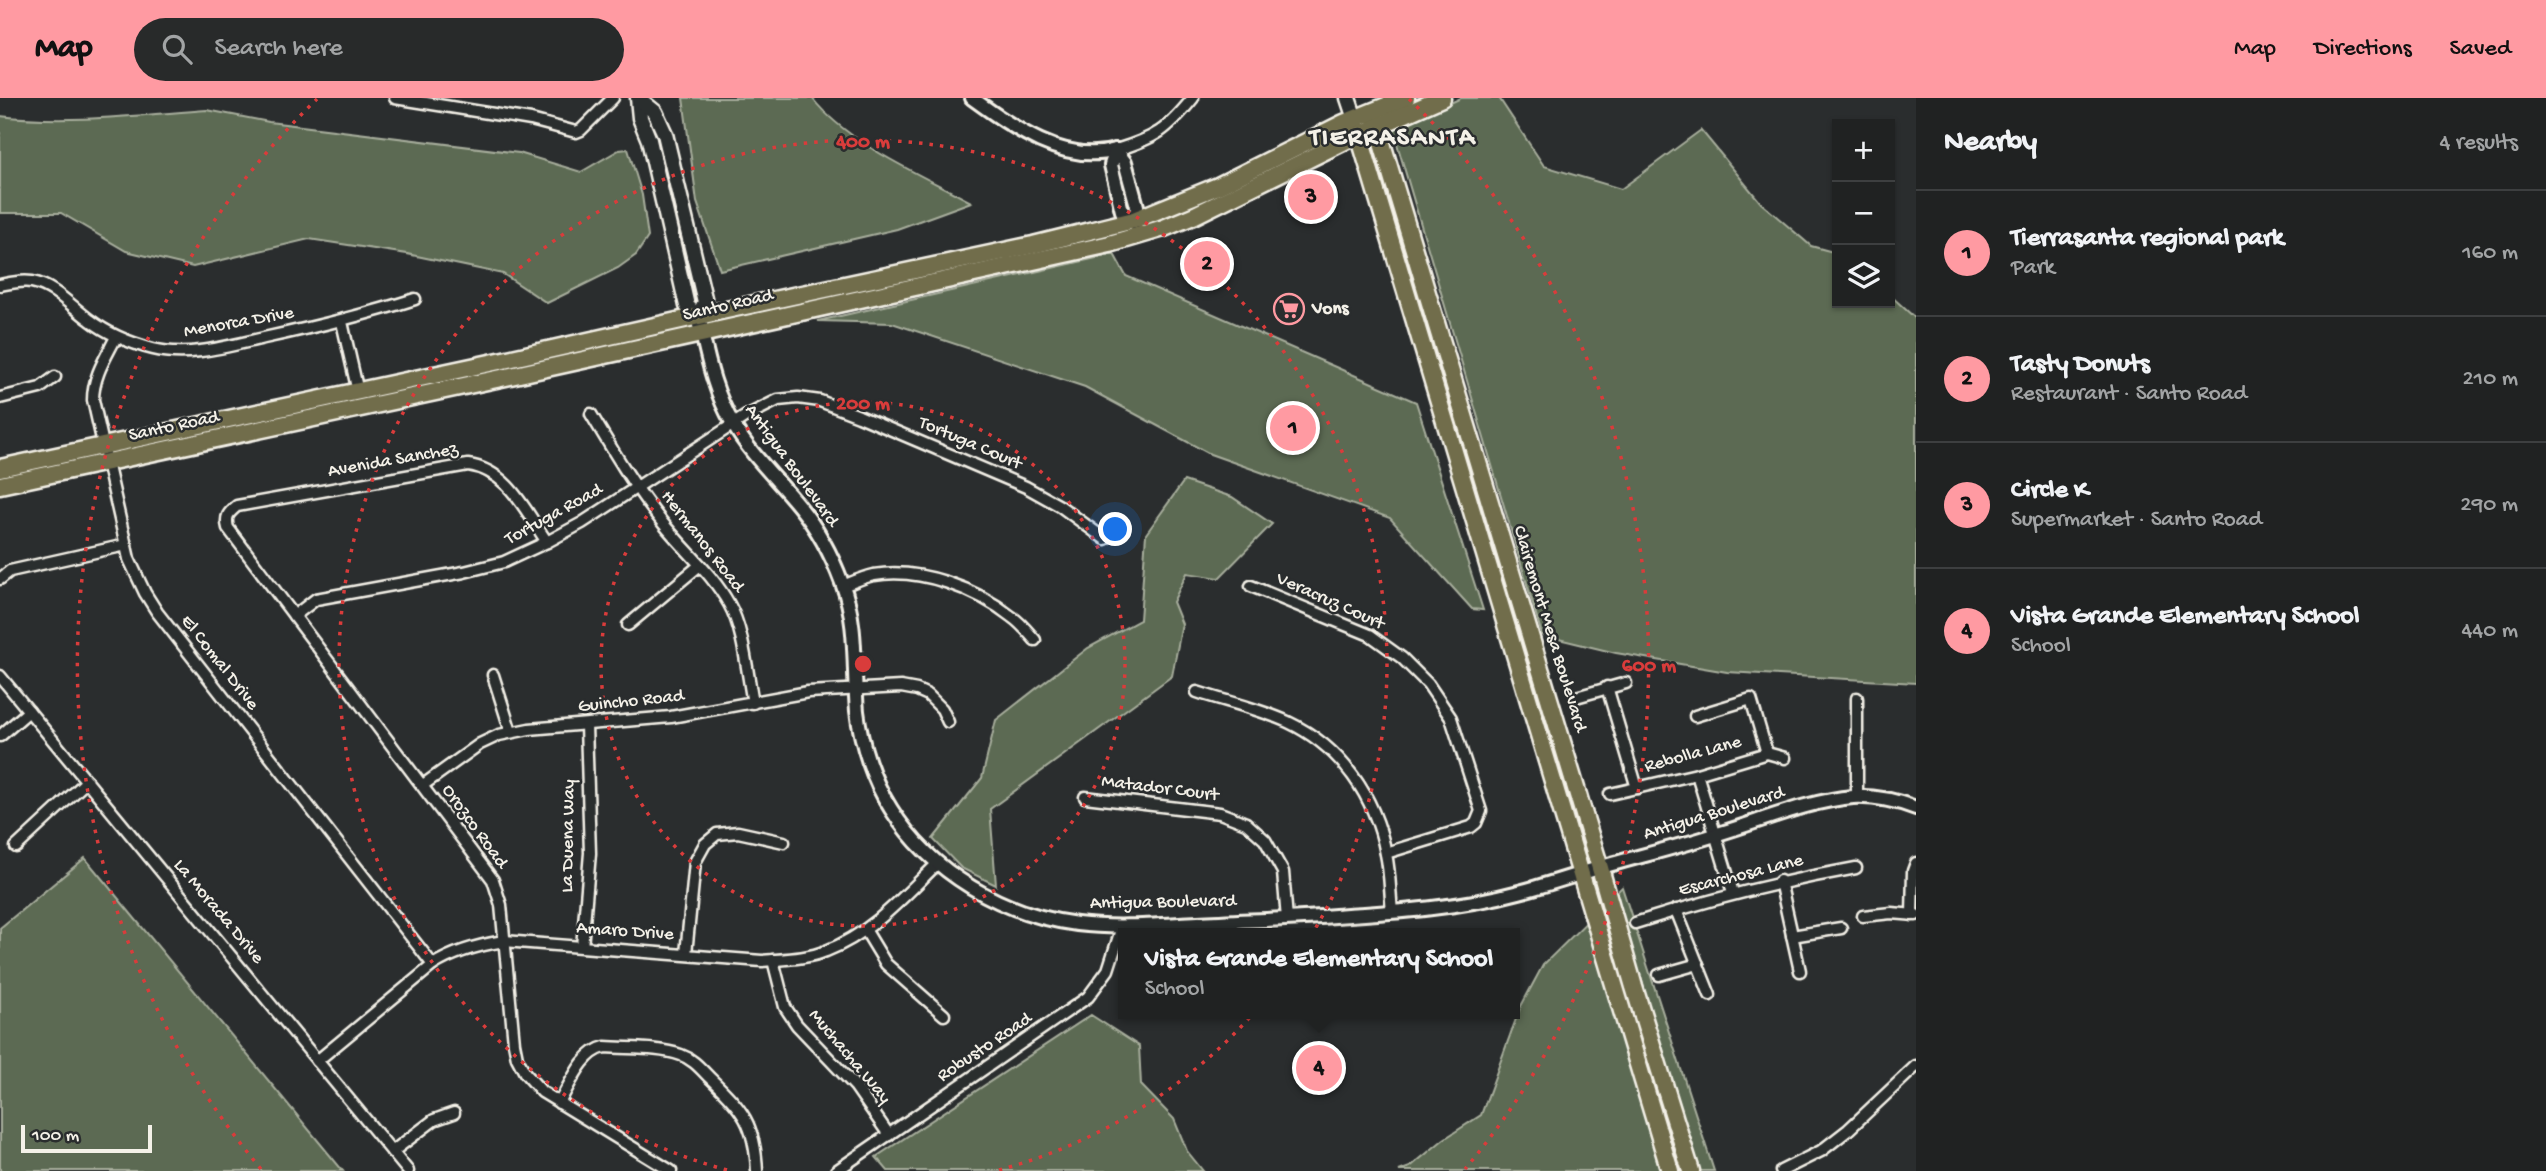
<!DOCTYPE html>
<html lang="en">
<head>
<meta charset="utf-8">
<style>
  body { margin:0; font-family:"Gochi Hand",sans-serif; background:#282a2a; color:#f1f3f6 }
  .controls { position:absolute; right:21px; top:21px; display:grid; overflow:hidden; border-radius:0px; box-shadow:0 2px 5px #0004 }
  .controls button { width:63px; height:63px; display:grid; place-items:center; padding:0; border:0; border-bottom:2px solid #3d3f40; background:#202222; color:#f1f3f6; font:35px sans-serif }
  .scale { position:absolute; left:21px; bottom:18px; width:131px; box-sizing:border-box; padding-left:7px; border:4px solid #f4f1e8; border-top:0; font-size:19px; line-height:24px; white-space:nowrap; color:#f4f1e8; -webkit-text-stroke:5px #2a2d2e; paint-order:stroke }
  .you { position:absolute; left:1116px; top:432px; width:24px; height:24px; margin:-18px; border:5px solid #fff; border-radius:50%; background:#1a73e8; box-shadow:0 0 0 10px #1a73e833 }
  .badge { display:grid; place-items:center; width:46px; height:46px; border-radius:50%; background:#ff9aa2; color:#111; font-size:23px; font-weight:700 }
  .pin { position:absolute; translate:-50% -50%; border:4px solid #fff; box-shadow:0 2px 7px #0006 }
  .popup { position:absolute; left:1118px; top:830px; width:402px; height:91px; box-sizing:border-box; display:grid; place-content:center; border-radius:0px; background:#202222; filter:drop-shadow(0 2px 5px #0005); font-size:23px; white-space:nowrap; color:#a2a4a5 }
  .popup b { font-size:26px; color:#f1f3f6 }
  .popup::after { content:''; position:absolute; left:50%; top:100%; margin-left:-14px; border:14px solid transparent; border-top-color:#202222 }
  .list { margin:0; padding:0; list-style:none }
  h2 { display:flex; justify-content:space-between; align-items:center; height:91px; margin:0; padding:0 28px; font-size:30px }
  h2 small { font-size:23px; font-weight:400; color:#a2a4a5 }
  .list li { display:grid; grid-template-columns:46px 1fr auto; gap:21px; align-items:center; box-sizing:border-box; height:126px; padding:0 28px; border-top:2px solid #3d3f40 }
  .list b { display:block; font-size:26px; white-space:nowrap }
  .list p { margin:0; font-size:23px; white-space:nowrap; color:#a2a4a5 }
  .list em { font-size:23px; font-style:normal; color:#a2a4a5 }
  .icon { flex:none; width:38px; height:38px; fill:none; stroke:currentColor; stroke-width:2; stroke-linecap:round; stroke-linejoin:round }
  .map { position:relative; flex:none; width:1916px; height:1073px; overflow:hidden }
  header { display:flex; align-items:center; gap:42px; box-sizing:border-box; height:98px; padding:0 35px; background:#ff9aa2; color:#111 }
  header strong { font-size:33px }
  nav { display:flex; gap:38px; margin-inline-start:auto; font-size:24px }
  .search { width:490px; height:63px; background:#282a2a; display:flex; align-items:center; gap:18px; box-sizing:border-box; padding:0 24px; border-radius:38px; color:#a2a4a5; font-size:26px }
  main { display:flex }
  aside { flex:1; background:#202222 }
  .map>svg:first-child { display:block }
  .green { fill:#5b6a52; stroke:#a8ae9d; stroke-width:2 }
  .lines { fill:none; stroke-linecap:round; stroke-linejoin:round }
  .minor-casing { stroke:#f4f1e8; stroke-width:15 }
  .tertiary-casing { stroke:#f4f1e8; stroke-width:18 }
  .secondary-casing { stroke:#f4f1e8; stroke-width:19 }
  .primary-casing { stroke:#f4f1e8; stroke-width:21 }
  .minor { stroke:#2a2d2e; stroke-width:10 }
  .tertiary { stroke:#2a2d2e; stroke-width:12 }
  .secondary { stroke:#2a2d2e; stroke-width:14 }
  .primary { stroke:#716d4b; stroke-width:16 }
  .ring { fill:none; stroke:#d93c3b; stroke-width:3.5; stroke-dasharray:3.5 7 }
  .labels { text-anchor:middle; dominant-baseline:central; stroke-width:5; stroke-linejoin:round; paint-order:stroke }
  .street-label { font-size:19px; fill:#f4f1e8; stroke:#2a2d2e }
  .poi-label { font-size:19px; font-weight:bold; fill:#f4f1e8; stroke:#2a2d2e; text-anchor:start }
  .district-label { font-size:26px; font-weight:bold; letter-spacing:2px; fill:#f4f1e8; stroke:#2a2d2e }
  .centre { fill:#d93c3b; stroke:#2a2d2e; stroke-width:3.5 }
  .ring-label { font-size:21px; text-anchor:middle; font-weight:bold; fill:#d93c3b; stroke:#2a2d2e; stroke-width:5; stroke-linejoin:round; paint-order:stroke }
</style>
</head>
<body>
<header>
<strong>Map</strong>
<div class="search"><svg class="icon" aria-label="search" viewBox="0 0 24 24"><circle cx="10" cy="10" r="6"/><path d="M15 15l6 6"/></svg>Search here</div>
<nav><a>Map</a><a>Directions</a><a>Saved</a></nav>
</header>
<main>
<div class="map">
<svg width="1916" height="1073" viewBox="0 0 1916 1073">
  <rect width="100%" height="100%" fill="#2a2d2e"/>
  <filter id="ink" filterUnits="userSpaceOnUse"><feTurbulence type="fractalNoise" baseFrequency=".0143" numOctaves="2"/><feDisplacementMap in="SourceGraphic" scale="14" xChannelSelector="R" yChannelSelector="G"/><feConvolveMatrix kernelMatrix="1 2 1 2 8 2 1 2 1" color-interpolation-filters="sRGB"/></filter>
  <g filter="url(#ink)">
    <g class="green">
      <path d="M683,0H812C849,47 920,76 971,104L897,131L720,172L697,104Z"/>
      <polygon points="1461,0 1499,0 1544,68 1621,91 1701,32 1761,105 1811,148 1837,155 1837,205 1890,205 1890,197 1916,221 1916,585 1727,574 1616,555 1542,537 1393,32"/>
      <path d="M207,12L269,24L519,55L581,74L619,52L628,51L642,97L648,139L636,157L618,170L547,205L503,176L407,156L309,141L193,169L126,153L61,115H0V18C68,26 139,17 207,12Z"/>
      <polygon points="1114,156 1126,178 1416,304 1483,512 1472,511 1390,420 1210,356 1085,289 892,225 818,223"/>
      <polygon points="1184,383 1232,399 1272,426 1219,480 1187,475 1173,504 1182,526 1172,578 990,711 996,787 961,770 933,741 982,680 996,622 1088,550 1140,522 1146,436"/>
      <polygon points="85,760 343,1073 0,1073 0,830"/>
      <polygon points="1622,789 1714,1073 1399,1073 1410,1069 1444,1041 1481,1017 1520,910 1543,867"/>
      <polygon points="1091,917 1139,948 1141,987 1174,1021 1187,1053 1203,1073 888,1073 876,1059"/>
    </g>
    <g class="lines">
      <g class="minor-casing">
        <g id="minor">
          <polyline points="395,0 531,22 576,34 581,32 613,0"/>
          <path d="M1116,52C1156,40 1167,32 1193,0"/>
          <path d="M0,187C10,185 21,182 32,184C54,188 72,209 90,222C108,236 130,245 153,251C189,260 228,248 264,240C315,229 365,217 415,201"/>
          <polyline points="342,224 358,294"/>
          <path d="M116,239C106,259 93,278 93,302L129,461L145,495L157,514L433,867"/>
          <polyline points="0,300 40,290 55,279"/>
          <path d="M591,316C613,353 635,390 662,424C684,452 712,475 729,506C744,532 747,575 753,605"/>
          <path d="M547,444C526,414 508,372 468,367L237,408C228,415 225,419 228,430L493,782L501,807L514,945L517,960L525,975L542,994L671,1073"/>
          <polyline points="0,481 10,473 126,447"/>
          <path d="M843,488C853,484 864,479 874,477C920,469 977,491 1012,519C1021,525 1028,534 1035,542"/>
          <polyline points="1251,488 1370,537 1402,560 1428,586 1451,620 1481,713 1476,725 1471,729 1386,755"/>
          <polyline points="294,518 316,501 464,474 504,464 547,444 582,425 746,318 778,302 798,300 820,303 859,318 1026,389 1060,408 1105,441"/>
          <polyline points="628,527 700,467"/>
          <polyline points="493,577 511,634"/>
          <polyline points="0,578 408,1073"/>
          <polyline points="1607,589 1637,690"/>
          <path d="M1197,594C1227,604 1260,611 1288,624C1341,649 1375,698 1386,756C1390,774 1390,795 1392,814"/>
          <polyline points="1576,599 1626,585"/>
          <polyline points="1857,600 1857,699"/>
          <polyline points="1695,618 1751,601 1767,655"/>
          <polyline points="0,638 29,613"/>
          <polyline points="1697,676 1733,795"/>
          <polyline points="423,687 480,646 499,637 529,631 671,619 808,594 901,589 917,592 928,597 942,611 948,624"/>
          <polyline points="1610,696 1697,676 1767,655 1785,660"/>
          <polyline points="1085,699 1220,715 1246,725 1265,742 1283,774 1287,821"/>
          <polyline points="16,749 87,683"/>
          <polyline points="1780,783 1800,873"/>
          <polyline points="1676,812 1710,897"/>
          <polyline points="1912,817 1913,773 1916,765"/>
          <polyline points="1863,818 1891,815 1916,817"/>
          <path d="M1635,825C1710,801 1778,784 1856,770"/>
          <polyline points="866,833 886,866 944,917"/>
          <polyline points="1792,838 1841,830"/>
          <polyline points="582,849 590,755 586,627"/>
          <polyline points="686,856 695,764 705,746 717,736 738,734 784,744"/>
          <polyline points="773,862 785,909 797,927 855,988 889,1037"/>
          <polyline points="1659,877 1698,866"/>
          <path d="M317,963L433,867C455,853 479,847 504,843L762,863C783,861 807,861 826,853C872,835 903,799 937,766"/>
          <path d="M559,1005C571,985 582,954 605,949C630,951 658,949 681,957C693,961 701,971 710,980C743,1012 755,1026 757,1073"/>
          <polyline points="392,1054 434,1022 454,1015"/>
          <polyline points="836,1073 1088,899 1108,872 1122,829"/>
          <polyline points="1781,1073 1821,1053 1848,1032 1916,968"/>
        </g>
      </g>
      <g class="tertiary-casing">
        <g id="tertiary">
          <path d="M972,0C1012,29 1064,67 1116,52"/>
          <polyline points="1116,52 1125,64 1137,108 1135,127"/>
          <polyline points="1116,52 1111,67 1122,113 1134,122"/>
          <path d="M702,235C709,267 716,297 733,326C750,356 777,381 799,408C817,430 832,458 842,485C858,526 853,570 857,613C861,646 873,683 891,711C931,775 1003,817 1077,826C1118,831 1158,827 1198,825C1233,823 1268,822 1303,820C1376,815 1449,813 1519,794C1550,786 1581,775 1612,766C1648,756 1685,747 1721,735C1764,722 1808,703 1853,699C1873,698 1897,703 1916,710"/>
        </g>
      </g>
      <g class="secondary-casing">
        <g id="secondary">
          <polyline points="638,0 640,20 649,42 687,208 698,219 702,235"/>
          <polyline points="1348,0 1355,21"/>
          <polyline points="639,1 655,14 665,36 705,204 698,219"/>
        </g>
      </g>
      <g class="primary-casing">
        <g id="primary">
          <polyline points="1375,22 1600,770 1634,889 1691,1073"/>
          <polyline points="1356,27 1670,1073"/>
          <polyline points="0,370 490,265 717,214 1033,147 1134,122 1218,88 1344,25 1406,0"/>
          <polyline points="0,387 506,279 1110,146 1164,130 1193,118 1349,41 1442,0"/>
        </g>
      </g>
      <use href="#minor" class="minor"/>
      <use href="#tertiary" class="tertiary"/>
      <use href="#secondary" class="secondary"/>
      <use href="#primary" class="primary"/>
    </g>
  </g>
  <g class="ring">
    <circle cx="863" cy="566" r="262"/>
    <path d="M727 1072A524 524 0 1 1 999 1072"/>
    <path d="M261 1071A786 786 0 0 1 317 1M1409 1A786 786 0 0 1 1465 1071"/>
  </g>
  <defs>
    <g id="supermarket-ring" transform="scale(1.575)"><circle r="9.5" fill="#2a2d2e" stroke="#ff9aa2" stroke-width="1.5"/><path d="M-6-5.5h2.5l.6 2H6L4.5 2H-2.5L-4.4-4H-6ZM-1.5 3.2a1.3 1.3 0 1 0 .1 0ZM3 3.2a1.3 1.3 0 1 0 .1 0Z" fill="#ff9aa2"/></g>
  </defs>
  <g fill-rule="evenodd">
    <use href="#supermarket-ring" x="1289" y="211"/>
  </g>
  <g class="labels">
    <g class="street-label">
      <text transform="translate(728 208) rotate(-13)">Santo Road</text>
      <text transform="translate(239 225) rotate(-10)">Menorca Drive</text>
      <text transform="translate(174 329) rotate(-12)">Santo Road</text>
      <text transform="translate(970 346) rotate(23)">Tortuga Court</text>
      <text transform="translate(393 363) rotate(-10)">Avenida Sanchez</text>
      <text transform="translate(791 368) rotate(54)">Antigua Boulevard</text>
      <text transform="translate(554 417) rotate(-29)">Tortuga Road</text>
      <text transform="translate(702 444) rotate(52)">Hermanos Road</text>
      <text transform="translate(1330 504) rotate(24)">Veracruz Court</text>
      <text transform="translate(1549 531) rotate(73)">Clairemont Mesa Boulevard</text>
      <text transform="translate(219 565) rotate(52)">El Comal Drive</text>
      <text transform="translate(631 604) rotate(-6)">Guincho Road</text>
      <text transform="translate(1693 657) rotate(-15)">Rebolla Lane</text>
      <text transform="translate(1160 691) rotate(7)">Matador Court</text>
      <text transform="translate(1714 716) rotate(-17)">Antigua Boulevard</text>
      <text transform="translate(474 729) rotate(54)">Orozco Road</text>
      <text transform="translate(569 738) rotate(-89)">La Duena Way</text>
      <text transform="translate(1741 778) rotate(-14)">Escarchosa Lane</text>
      <text transform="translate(1163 805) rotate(-1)">Antigua Boulevard</text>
      <text transform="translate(218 814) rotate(50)">La Morada Drive</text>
      <text transform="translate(625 834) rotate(4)">Amaro Drive</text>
      <text transform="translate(985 950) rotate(-34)">Robusto Road</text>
      <text transform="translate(849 959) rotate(50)">Muchacha Way</text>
    </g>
    <g class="poi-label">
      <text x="1312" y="211">Vons</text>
    </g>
    <g class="district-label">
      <text x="1393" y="41">TIERRASANTA</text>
    </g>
  </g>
  <circle cx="863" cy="566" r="10" class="centre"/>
  <g class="ring-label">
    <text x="863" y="49">400 m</text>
    <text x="863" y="311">200 m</text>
    <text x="1649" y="573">600 m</text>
  </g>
</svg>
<div class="controls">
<button>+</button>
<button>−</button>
<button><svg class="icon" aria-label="layers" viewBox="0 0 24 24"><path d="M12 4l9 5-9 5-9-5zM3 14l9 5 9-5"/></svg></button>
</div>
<div class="scale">100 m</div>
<div class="you"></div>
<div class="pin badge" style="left:1293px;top:330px">1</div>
<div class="pin badge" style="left:1207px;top:166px">2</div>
<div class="pin badge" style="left:1311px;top:99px">3</div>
<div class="pin badge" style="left:1319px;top:970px">4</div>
<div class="popup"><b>Vista Grande Elementary School</b>School</div>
</div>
<aside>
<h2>Nearby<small>4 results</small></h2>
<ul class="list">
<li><span class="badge">1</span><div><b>Tierrasanta regional park</b><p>Park</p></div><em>160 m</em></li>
<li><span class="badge">2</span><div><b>Tasty Donuts</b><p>Restaurant · Santo Road</p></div><em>210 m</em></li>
<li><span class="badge">3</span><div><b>Circle K</b><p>Supermarket · Santo Road</p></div><em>290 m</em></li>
<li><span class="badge">4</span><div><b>Vista Grande Elementary School</b><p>School</p></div><em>440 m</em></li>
</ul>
</aside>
</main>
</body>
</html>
